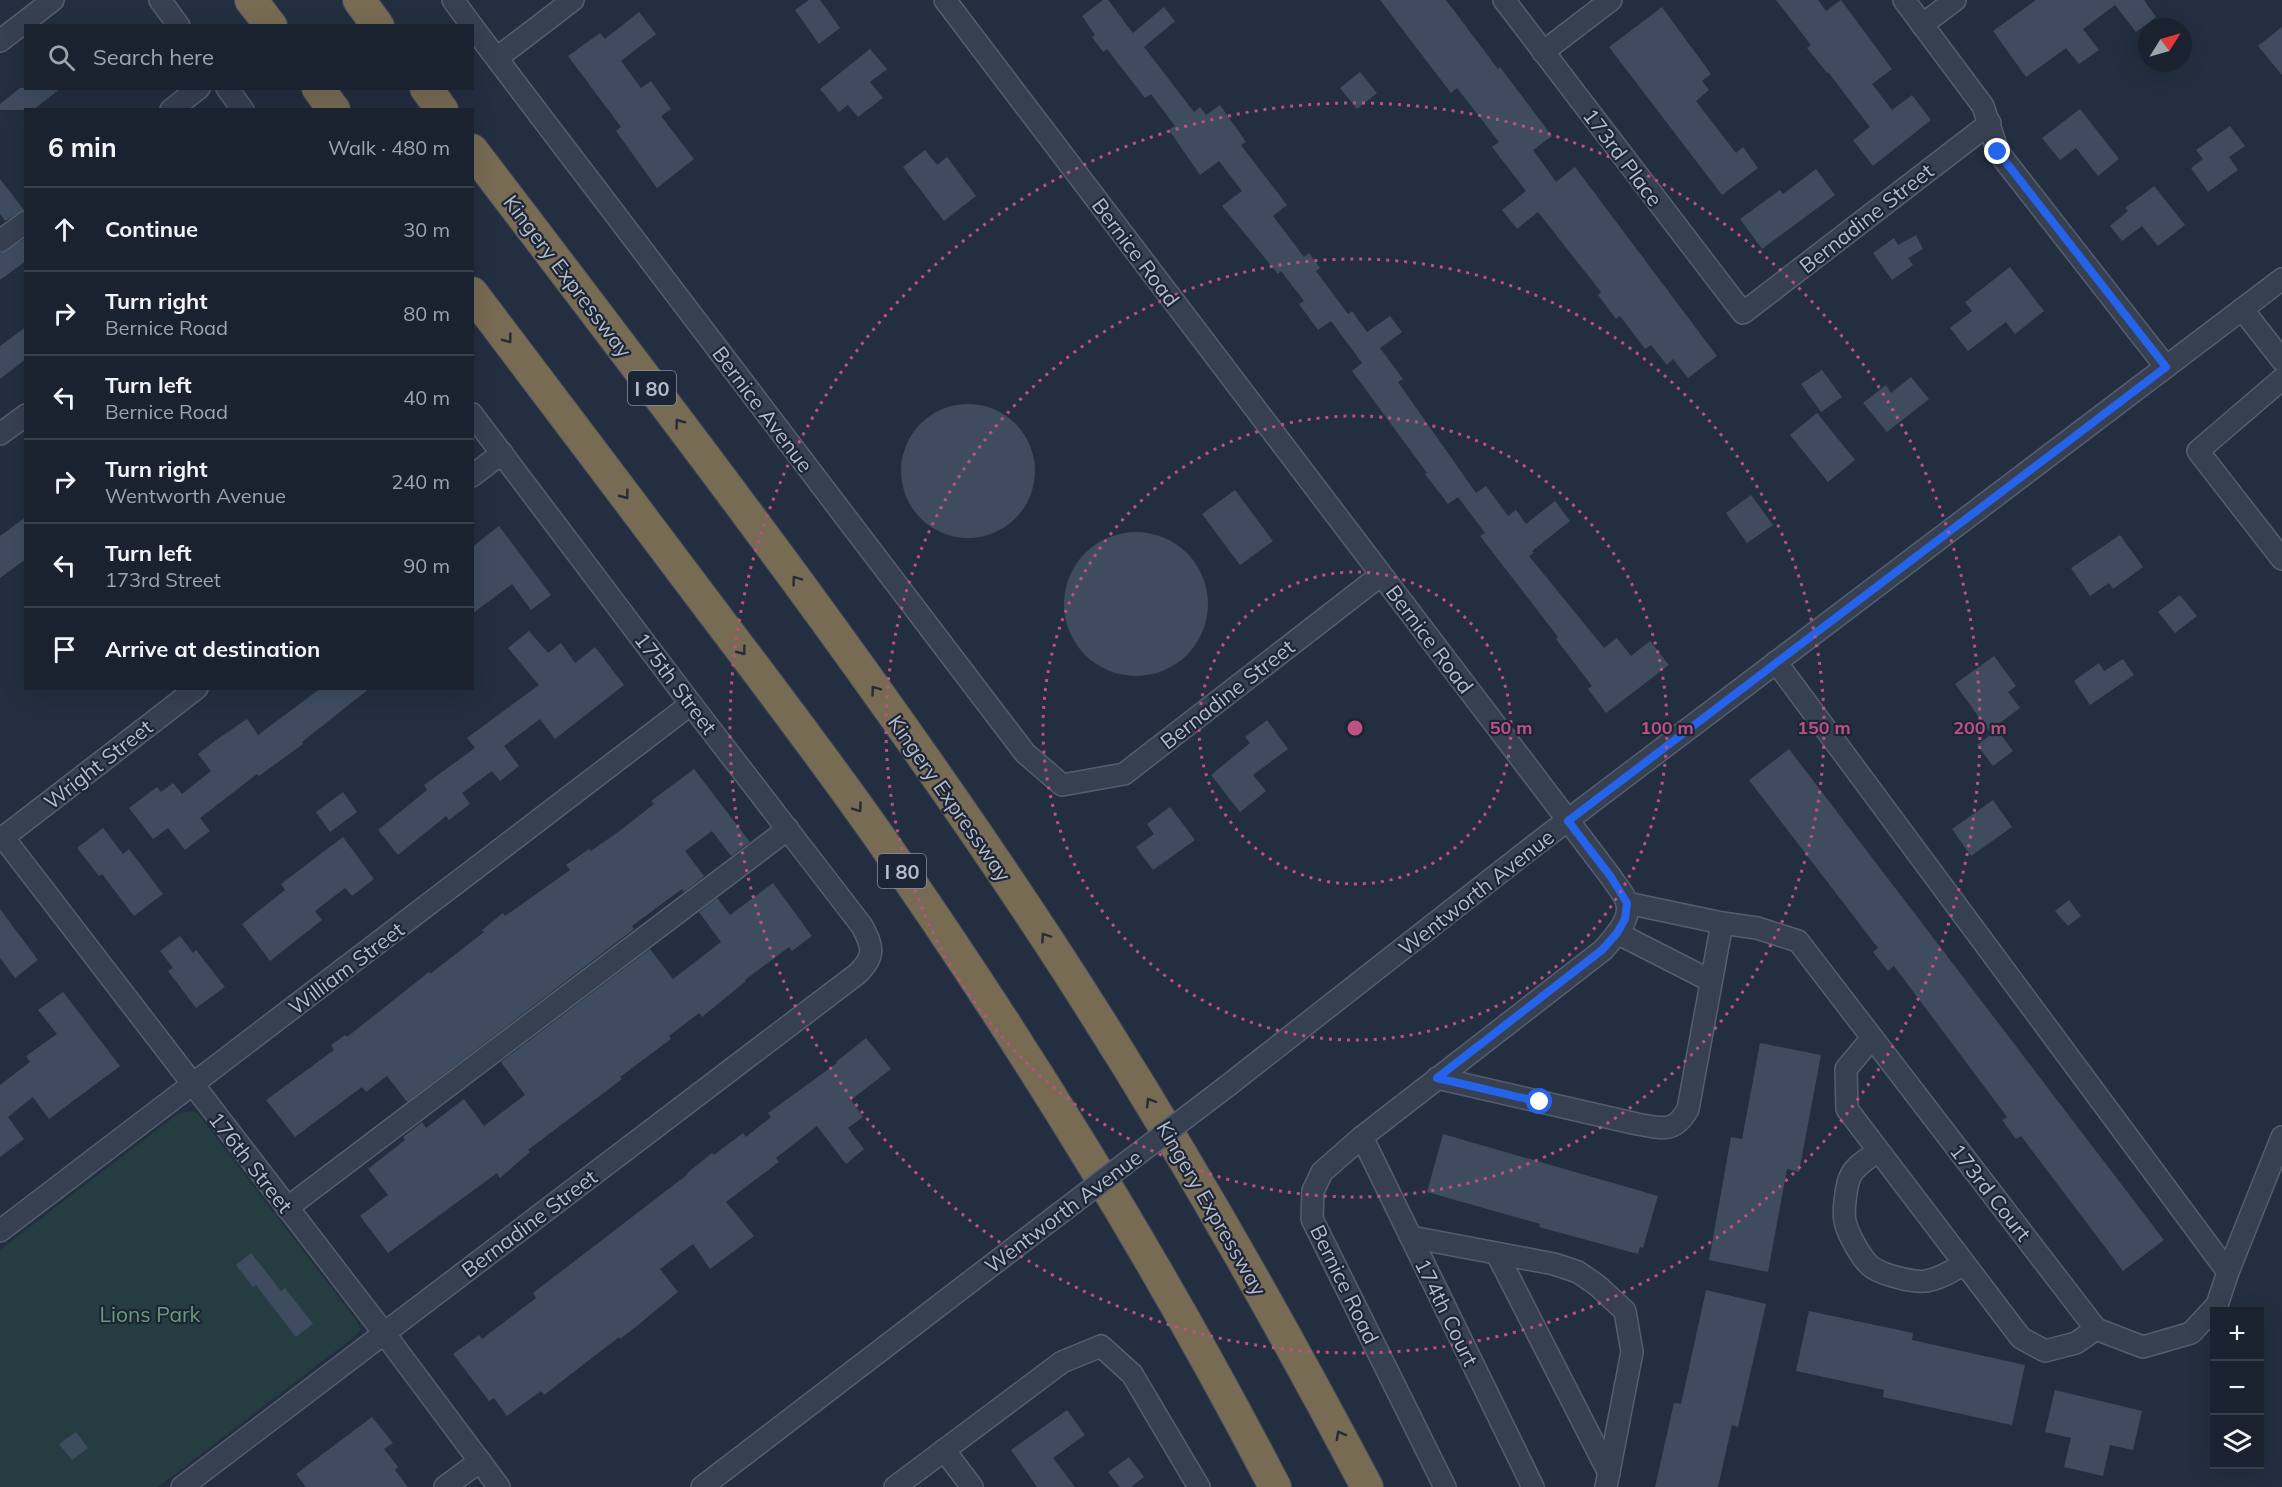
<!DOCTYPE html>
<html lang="en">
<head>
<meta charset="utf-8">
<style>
  body { margin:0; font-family:Mulish,sans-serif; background:#272f3c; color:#f1f3f6 }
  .controls { position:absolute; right:18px; bottom:18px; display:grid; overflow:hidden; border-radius:0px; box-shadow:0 6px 24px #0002 }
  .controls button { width:54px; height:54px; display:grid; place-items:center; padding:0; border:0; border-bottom:2px solid #383f4c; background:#1a2230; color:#f1f3f6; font:30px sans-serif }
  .compass { position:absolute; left:2138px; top:18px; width:54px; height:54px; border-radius:50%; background:#1a2230; box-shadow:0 6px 24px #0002; rotate:53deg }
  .stop { position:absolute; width:18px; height:18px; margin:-14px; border:4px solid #2563eb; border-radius:50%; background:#fff }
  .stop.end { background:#2563eb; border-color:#fff; box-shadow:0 2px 6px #0008 }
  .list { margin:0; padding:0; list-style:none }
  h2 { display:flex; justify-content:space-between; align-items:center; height:78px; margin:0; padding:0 24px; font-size:26px }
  h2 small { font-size:20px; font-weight:400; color:#9fa4ab }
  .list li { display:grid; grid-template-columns:39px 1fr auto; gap:18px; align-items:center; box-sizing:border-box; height:84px; padding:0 24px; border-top:2px solid #383f4c }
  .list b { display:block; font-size:22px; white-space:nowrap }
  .list p { margin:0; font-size:20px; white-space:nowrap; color:#9fa4ab }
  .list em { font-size:20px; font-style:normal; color:#9fa4ab }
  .icon { flex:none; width:33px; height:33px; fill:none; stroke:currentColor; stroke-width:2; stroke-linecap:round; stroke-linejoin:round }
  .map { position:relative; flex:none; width:2282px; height:1487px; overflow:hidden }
  .search { position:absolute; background:#1a2230; box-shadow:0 6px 24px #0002; left:24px; top:24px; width:450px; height:66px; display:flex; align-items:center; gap:15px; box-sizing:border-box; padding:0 21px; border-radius:0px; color:#9fa4ab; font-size:22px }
  .panel { position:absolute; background:#1a2230; box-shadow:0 6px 24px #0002; left:24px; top:108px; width:450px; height:582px; border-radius:0px }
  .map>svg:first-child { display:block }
  .green { fill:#253d41 }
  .building { fill:#3f4c60 }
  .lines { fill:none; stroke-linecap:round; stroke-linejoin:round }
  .minor-casing { stroke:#555e6e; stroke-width:24 }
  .highway-casing { stroke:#424b5b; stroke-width:34 }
  .minor { stroke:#374050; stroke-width:21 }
  .highway { stroke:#776b54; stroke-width:32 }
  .minor-bridge-casing { stroke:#555e6e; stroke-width:24; stroke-linecap:butt }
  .minor-bridge { stroke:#374050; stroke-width:21 }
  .oneway { stroke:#252c38 }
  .route { stroke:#2563eb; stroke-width:8 }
  .ring { fill:none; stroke:#bd5182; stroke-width:3; stroke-dasharray:3 6 }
  .labels { text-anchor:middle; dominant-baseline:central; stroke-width:4.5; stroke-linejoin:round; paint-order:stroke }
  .shield { fill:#1c2535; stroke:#868e9e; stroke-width:1.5 }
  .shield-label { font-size:20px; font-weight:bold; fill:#b4bbcb }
  .street-label { font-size:21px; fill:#b4bbcb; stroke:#1c2535 }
  .park-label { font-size:21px; fill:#699d78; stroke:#1c2535 }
  .centre { fill:#bd5182; stroke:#1c2535; stroke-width:3 }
  .ring-label { font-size:18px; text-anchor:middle; font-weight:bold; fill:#bd5182; stroke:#1c2535; stroke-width:4.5; stroke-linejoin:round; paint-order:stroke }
</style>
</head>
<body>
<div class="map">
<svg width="2282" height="1487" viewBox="0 0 2282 1487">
  <rect width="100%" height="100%" fill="#232e40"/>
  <polygon class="green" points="193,1111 198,1114 356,1320 360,1330 355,1336 158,1487 0,1487 0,1250 179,1113"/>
  <g class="building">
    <polygon points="809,0 820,0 840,28 819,44 795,10"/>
    <polygon points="1103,0 1108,0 1133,33 1164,7 1175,21 1144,47 1194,112 1200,107 1206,115 1220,105 1246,142 1241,145 1287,205 1273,216 1304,257 1309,253 1320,268 1316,271 1348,314 1352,311 1367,332 1390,316 1402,332 1380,348 1403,379 1398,382 1476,493 1486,486 1508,516 1516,510 1526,524 1555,501 1570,521 1532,551 1534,553 1529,556 1604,648 1617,638 1631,656 1650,641 1669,665 1606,713 1588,689 1592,686 1556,639 1558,637 1480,536 1485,533 1458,497 1448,504 1425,474 1427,473 1352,371 1362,363 1331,321 1318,330 1299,304 1304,301 1281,271 1278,274 1222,206 1242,191 1219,161 1200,175 1169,130 1175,126 1151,94 1145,98 1107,49 1103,52 1092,37 1095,35 1082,16"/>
    <polygon points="1380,0 1446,0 1498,69 1500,67 1552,136 1533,150 1556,182 1575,167 1717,356 1688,378 1673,359 1667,365 1651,345 1645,349 1620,316 1616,319 1598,295 1601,292 1538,212 1517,229 1502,210 1526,191 1492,147 1499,142 1457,88 1451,93"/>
    <polygon points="1776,0 1818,0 1826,11 1841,0 1892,69 1872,84 1892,110 1912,95 1931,120 1873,166 1853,140 1870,127 1828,72 1827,73 1807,48 1811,45"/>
    <polygon points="2036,0 2144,0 2156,17 2136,32 2115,5 2083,29 2099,50 2079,64 2066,48 2026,77 1993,31"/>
    <polygon points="1662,7 1711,74 1702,81 1709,90 1696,101 1736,153 1743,147 1758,168 1722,195 1609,47"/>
    <polygon points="639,12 656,34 621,61 641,88 651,81 671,109 661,116 694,159 657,188 616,131 621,127 568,56 600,33 605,39"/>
    <polygon points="2282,27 2282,75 2258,46"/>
    <polygon points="870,49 887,69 870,82 883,98 858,117 848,105 839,112 820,89"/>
    <polygon points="1360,72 1377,93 1357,109 1340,88"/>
    <polygon points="20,88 61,88 33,110 0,110 0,104"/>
    <polygon points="2080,109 2119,159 2098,176 2076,148 2060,160 2042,138"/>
    <polygon points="2230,126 2245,146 2229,157 2238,170 2208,192 2191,168 2203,159 2196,150"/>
    <polygon points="925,150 937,165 947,157 976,196 944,221 903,167"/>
    <polygon points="1816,169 1835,195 1762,249 1740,219 1780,190 1783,194"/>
    <polygon points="0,179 24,210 5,221 0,214"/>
    <polygon points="2154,186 2185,225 2158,246 2142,226 2122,241 2110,226 2128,211 2125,208"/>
    <polygon points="1916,235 1923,249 1908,258 1913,265 1892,280 1873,253 1894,238 1898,245"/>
    <polygon points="26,238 26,261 0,280 0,254"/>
    <polygon points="2010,267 2044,311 2015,334 2006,322 1968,351 1950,328 1972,311 1965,302"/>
    <polygon points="26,327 26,359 0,379 0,346"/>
    <polygon points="1822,370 1842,397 1821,412 1801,384"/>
    <polygon points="1911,377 1929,399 1887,432 1863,403 1886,385 1891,393"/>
    <circle cx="968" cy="471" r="67"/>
    <polygon points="1817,413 1855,460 1828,482 1790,435"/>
    <polygon points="1235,490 1273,541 1240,565 1202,514"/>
    <polygon points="1751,495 1773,525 1747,543 1726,513"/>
    <polygon points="26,517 26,559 0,578 0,536"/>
    <polygon points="499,526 551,595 531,610 512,584 472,614 472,547"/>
    <circle cx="1136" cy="604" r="72"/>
    <polygon points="2120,535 2143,567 2113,589 2109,583 2090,596 2071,568"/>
    <polygon points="2180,595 2197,616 2175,633 2158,612"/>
    <polygon points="529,631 548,653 561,643 575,663 595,647 624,685 555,739 540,719 504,746 519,766 500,781 492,771 462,793 470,804 449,820 446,816 398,855 378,830 427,790 424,785 475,748 467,738 539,685 508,648"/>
    <polygon points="1994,656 2016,686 2008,692 2020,708 1989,731 1955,684"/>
    <polygon points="2123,659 2134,675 2090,705 2074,681 2099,663 2104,671"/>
    <polygon points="321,688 370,688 302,742 303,744 259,776 257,774 200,818 210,831 185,850 168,828 153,839 129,808 157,787 161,792 173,783 182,794 211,771 198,754 216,740 247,719 258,735"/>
    <polygon points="1267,720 1288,749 1253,775 1266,791 1240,812 1211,775 1250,743 1245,737"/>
    <polygon points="1997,730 2013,751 1993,766 1977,745"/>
    <polygon points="1789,749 2164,1240 2123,1271 2021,1136 2016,1139 2002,1120 2007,1117 1894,966 1888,971 1873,952 1878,948 1749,780"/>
    <polygon points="694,769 750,842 731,856 712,831 685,851 704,876 702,878 684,892 682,889 632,926 634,929 407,1102 387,1076 366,1092 362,1087 295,1137 266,1100 334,1050 331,1045 345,1035 347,1037 429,972 430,974 484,932 482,930 503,913 505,916 570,870 566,865 589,849 591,851 618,832 654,804 651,801"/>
    <polygon points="343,792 357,812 330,832 316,812"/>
    <polygon points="1993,800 2012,827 1971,856 1952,829"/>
    <polygon points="1170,807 1195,840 1153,870 1136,847 1154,834 1147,824"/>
    <polygon points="103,828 123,854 129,849 163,894 134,916 102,874 99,876 77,848"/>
    <polygon points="343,837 374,879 352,896 345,888 315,911 322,920 270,961 242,924 285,890 281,884"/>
    <polygon points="773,883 812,936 792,951 789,947 745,980 746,981 702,1017 699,1013 669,1036 671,1039 620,1077 622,1079 528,1150 530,1152 500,1178 497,1173 388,1253 360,1216 388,1195 368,1169 405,1140 403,1137 422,1122 426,1128 464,1099 484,1126 525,1095 501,1062 650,949 673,979 721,942 699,912 717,898 730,915"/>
    <polygon points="2069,900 2081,916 2068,926 2055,911"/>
    <polygon points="0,909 38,960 15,978 0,958"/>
    <polygon points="180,936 193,953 196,950 225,987 196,1008 168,971 173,968 160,951"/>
    <polygon points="63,992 120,1066 49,1119 33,1097 8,1117 24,1139 0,1157 0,1085 30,1062 26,1056 57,1034 38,1010"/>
    <polygon points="866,1038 891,1069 851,1100 863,1117 848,1128 864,1149 846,1164 817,1126 776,1158 779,1162 726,1202 754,1236 710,1269 693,1244 660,1269 678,1292 638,1325 620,1339 619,1337 544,1395 541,1391 507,1416 494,1398 489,1401 453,1354 479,1335 482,1339 536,1298 533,1293 688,1174 687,1173 712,1153 714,1155 743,1133 746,1137 771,1117 768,1113 837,1063 836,1062"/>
    <polygon points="1760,1043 1821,1055 1799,1172 1787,1169 1768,1272 1709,1260 1731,1137 1742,1139"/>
    <polygon points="1443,1134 1658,1196 1643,1248 1640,1247 1638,1254 1539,1227 1540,1224 1427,1192"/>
    <polygon points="251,1253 281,1291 285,1288 313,1324 296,1337 256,1285 253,1287 236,1265"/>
    <polygon points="1706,1290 1766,1304 1738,1427 1732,1425 1718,1487 1655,1487 1674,1403 1681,1404"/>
    <polygon points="1809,1311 1913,1333 1912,1340 2025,1365 2012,1425 1883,1397 1884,1390 1796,1371"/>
    <polygon points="2055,1390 2142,1411 2133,1450 2110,1445 2103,1476 2064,1467 2071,1438 2045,1432"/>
    <polygon points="1067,1410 1085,1435 1053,1458 1075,1487 1037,1487 1011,1450"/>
    <polygon points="372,1417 393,1443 384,1449 398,1467 395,1470 408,1487 306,1487 296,1474"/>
    <polygon points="76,1432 88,1448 72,1460 59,1444"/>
    <polygon points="1129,1457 1144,1477 1131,1487 1120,1487 1108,1472"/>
  </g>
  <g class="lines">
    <g class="minor-casing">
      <g id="minor">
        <polyline points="160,0 179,26"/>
        <polyline points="453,0 472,26"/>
        <path d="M945,0L1611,877C1616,885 1625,895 1627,903C1631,921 1613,938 1603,950L1362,1137L1322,1172L1313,1191L1312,1219L1445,1487"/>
        <polyline points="1504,0 1743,313 1990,123"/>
        <polyline points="1904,0 1983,106 1998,152 2166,367"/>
        <polyline points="1922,25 1955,0"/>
        <polyline points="472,26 1025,753 1062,785 1124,774 1381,575"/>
        <polyline points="0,41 53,0"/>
        <polyline points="1543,52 1611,0"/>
        <polyline points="497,58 573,0"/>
        <polyline points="227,88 243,110"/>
        <polyline points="171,110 199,88"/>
        <polyline points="0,241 26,222"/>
        <polyline points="2242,309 2282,360"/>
        <polyline points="2282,379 2198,451 2282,559"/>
        <polyline points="0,434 26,415"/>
        <polyline points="472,476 502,453"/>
        <polyline points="1776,662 2228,1272"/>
        <polyline points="3,837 384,1333 499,1487"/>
        <polyline points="0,840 197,688"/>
        <polyline points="1627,903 1722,923 1757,928 1798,941 2096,1329 2143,1347 2191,1333 2217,1305 2228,1272 2282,1137"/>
        <polyline points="1617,933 1711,981"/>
        <polyline points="1872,1038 1846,1069 1847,1109 2021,1338 2045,1351 2076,1343 2096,1329"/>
        <path d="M1437,1078L1637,1124C1662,1128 1674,1134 1688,1109L1722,923"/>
        <polyline points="1226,1087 1535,845 2282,279"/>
        <polyline points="1362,1137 1533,1487"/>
        <path d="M1878,1151C1869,1158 1856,1165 1851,1175C1846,1184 1843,1211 1845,1221C1847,1233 1863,1262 1873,1268C1884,1275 1914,1283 1926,1281C1940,1279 1952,1271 1964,1264"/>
        <polyline points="287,1208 788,829"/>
        <polyline points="0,1231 691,704"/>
        <polyline points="1411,1237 1554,1264 1578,1272 1598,1286 1625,1311 1632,1352 1606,1487"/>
        <polyline points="1497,1254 1609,1473"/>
        <polyline points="944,1450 972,1487"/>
        <path d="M182,1487L857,974C876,956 873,947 862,926L691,704L472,414"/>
        <polyline points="445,1487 480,1461"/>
        <polyline points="702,1487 1043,1226"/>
        <polyline points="895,1487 1062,1362 1101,1346 1132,1374 1199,1487"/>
      </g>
    </g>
    <g class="highway-casing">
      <g id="highway">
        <polyline points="251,0 271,26"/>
        <polyline points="359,0 378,26"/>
        <polyline points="318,88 334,110"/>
        <polyline points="426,88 442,110"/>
        <path d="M472,150C670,410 870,669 1049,942C1164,1118 1269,1301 1367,1487"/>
        <path d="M472,293C553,399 632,505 712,611C769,686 826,761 880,838C1025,1046 1158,1262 1275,1487"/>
      </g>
    </g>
    <use href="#minor" class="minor"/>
    <use href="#highway" class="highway"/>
    <g class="minor-bridge-casing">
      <polyline id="minor-bridge" points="1043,1226 1226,1087"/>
    </g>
    <use href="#minor-bridge" class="minor-bridge"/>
  </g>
  <defs><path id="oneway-chevron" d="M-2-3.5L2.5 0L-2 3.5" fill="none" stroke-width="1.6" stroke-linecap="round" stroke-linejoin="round" transform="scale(1.5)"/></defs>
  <g class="oneway">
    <use href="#oneway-chevron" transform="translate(508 339) rotate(53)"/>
    <use href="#oneway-chevron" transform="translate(679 423) rotate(-127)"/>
    <use href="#oneway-chevron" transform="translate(625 495) rotate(53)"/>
    <use href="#oneway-chevron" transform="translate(796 580) rotate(-126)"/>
    <use href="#oneway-chevron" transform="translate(742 651) rotate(53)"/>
    <use href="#oneway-chevron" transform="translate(875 690) rotate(-126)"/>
    <use href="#oneway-chevron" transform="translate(858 808) rotate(54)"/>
    <use href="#oneway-chevron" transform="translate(1045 937) rotate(-124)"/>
    <use href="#oneway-chevron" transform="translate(1150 1102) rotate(-121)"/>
    <use href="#oneway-chevron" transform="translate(1340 1435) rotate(-118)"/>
  </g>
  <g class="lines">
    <polyline class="route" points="1540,1102 1437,1078 1602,950 1617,933 1625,919 1627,903 1611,877 1568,821 2166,367 1998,152"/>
  </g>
  <g class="ring">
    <circle cx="1355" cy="728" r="156"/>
    <circle cx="1355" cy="728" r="312"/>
    <circle cx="1355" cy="728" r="469"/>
    <circle cx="1355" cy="728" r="625"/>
  </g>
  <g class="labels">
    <g class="shield">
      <rect x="628" y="371" width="48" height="34" rx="4.5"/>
      <rect x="878" y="854" width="48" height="34" rx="4.5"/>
    </g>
    <g class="shield-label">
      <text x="652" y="388">I 80</text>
      <text x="902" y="871">I 80</text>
    </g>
    <g class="street-label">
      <text transform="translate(1623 157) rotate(53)">173rd Place</text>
      <text transform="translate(1866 218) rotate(-38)">Bernadine Street</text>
      <text transform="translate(1136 252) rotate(53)">Bernice Road</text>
      <text transform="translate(568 276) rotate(53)">Kingery Expressway</text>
      <text transform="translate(763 409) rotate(53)">Bernice Avenue</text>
      <text transform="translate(1430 639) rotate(53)">Bernice Road</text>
      <text transform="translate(676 683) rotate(53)">175th Street</text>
      <text transform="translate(1227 694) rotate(-38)">Bernadine Street</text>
      <text transform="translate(98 764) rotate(-38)">Wright Street</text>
      <text transform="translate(950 798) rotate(55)">Kingery Expressway</text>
      <text transform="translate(1476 892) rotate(-38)">Wentworth Avenue</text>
      <text transform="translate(346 968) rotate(-37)">William Street</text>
      <text transform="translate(251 1162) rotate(52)">176th Street</text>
      <text transform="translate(1991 1192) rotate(52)">173rd Court</text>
      <text transform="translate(1212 1208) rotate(60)">Kingery Expressway</text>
      <text transform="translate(1063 1211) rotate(-37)">Wentworth Avenue</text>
      <text transform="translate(529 1223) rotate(-37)">Bernadine Street</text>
      <text transform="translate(1345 1284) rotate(64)">Bernice Road</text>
      <text transform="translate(1447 1312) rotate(64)">174th Court</text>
    </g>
    <g class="park-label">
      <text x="150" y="1314">Lions Park</text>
    </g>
  </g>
  <circle cx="1355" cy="728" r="9" class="centre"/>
  <g class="ring-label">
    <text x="1511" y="734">50 m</text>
    <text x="1667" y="734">100 m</text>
    <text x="1824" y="734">150 m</text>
    <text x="1980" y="734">200 m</text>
  </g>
</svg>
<div class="controls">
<button>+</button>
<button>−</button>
<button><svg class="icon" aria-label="layers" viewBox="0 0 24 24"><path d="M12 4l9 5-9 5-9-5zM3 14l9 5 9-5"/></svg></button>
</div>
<svg class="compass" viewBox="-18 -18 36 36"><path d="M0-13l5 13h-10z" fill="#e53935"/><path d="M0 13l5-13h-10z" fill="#9fa4ab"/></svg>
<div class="stop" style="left:1540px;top:1102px"></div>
<div class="stop end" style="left:1998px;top:152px"></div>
<div class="search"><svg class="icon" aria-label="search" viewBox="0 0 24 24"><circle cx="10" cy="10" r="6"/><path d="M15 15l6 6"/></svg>Search here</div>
<section class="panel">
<h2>6 min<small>Walk · 480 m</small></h2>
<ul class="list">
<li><svg class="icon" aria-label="ahead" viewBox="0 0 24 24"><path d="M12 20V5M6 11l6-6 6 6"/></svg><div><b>Continue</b></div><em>30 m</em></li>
<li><svg class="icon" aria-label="right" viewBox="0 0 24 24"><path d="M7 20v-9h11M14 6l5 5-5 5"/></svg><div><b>Turn right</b><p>Bernice Road</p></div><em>80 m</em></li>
<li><svg class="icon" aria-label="left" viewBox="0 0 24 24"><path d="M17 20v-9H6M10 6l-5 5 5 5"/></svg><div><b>Turn left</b><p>Bernice Road</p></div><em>40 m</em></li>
<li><svg class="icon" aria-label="right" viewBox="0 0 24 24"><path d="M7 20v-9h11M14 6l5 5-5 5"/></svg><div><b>Turn right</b><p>Wentworth Avenue</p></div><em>240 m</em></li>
<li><svg class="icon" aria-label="left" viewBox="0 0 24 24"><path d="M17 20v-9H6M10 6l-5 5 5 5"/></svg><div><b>Turn left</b><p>173rd Street</p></div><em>90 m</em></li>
<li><svg class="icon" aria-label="arrive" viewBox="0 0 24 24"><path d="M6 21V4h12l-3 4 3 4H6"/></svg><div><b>Arrive at destination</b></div></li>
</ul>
</section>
</div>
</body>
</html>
